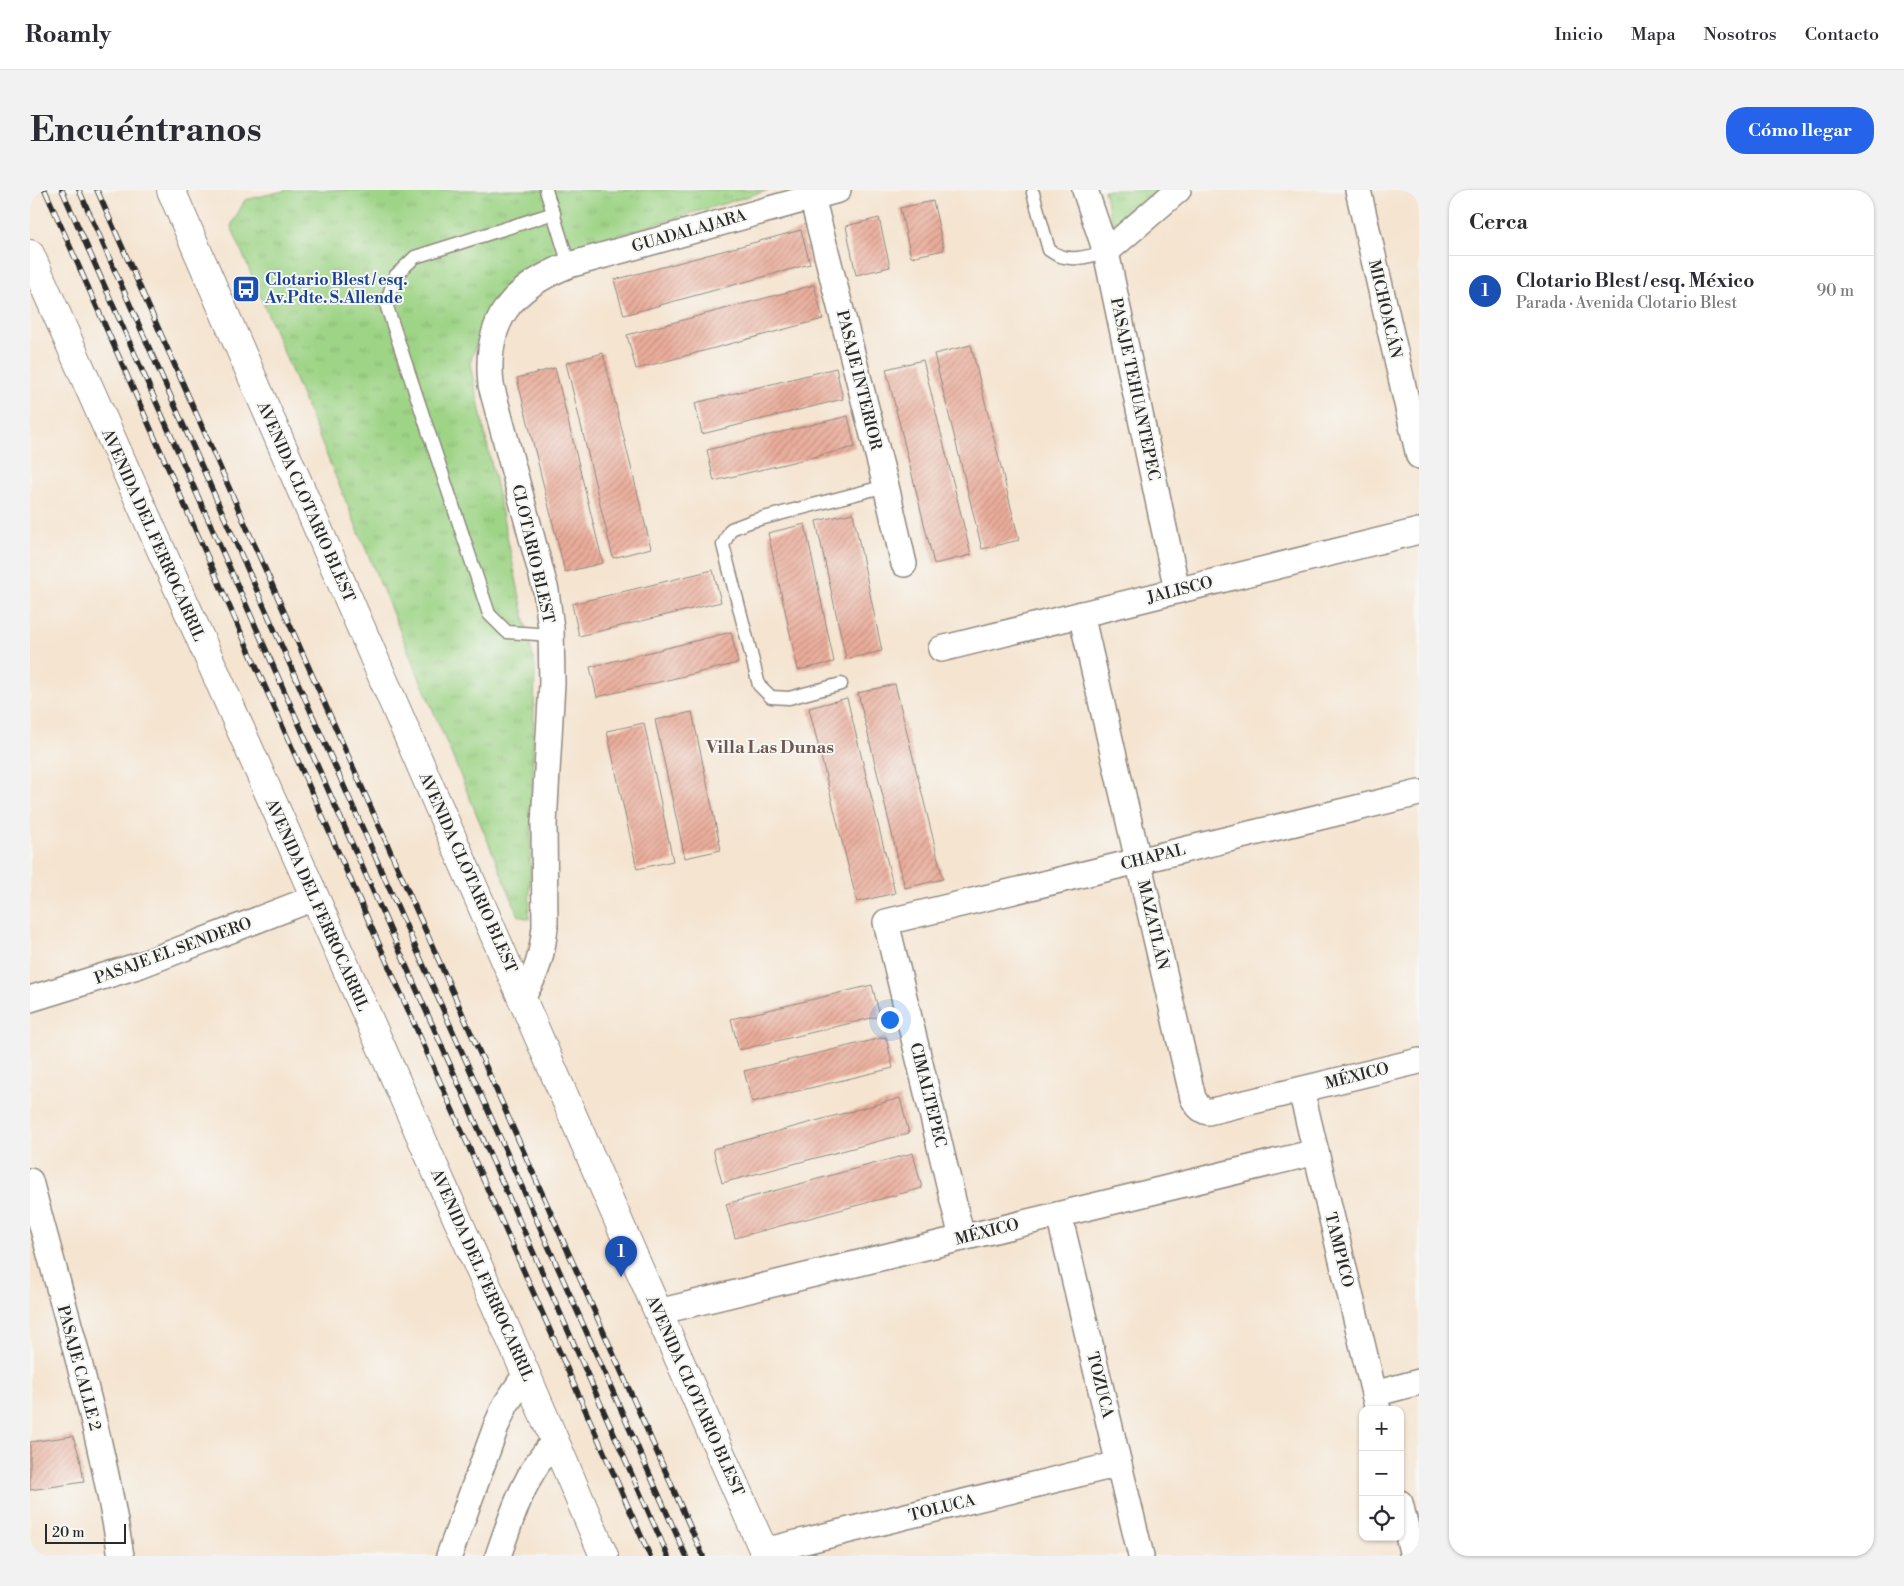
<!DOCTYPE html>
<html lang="es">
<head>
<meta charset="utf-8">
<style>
  body { margin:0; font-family:"Libre Bodoni",serif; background:#f2f2f3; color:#2b2b33 }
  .controls { position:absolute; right:15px; bottom:15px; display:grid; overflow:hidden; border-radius:10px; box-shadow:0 1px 4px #0004 }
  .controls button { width:45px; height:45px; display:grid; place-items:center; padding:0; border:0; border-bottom:1px solid #e1e1e2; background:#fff; color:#2b2b33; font:25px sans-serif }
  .scale { position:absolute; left:15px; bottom:12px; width:81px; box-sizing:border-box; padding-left:5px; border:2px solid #2b2b2b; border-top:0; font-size:14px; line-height:18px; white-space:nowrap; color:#2b2b2b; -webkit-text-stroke:4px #f6f6f2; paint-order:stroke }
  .you { position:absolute; left:859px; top:829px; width:18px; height:18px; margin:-12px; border:4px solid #fff; border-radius:50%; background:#1a73e8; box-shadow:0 0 0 8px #1a73e833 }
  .badge { display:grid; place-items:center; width:32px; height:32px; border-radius:50%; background:#2563eb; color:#fff; font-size:16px; font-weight:700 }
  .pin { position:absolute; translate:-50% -41px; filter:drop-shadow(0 1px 2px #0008) }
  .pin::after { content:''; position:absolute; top:26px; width:18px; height:15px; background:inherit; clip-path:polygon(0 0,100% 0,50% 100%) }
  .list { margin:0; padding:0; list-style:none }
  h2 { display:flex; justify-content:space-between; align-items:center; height:65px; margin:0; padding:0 20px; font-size:21px }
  h2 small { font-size:16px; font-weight:400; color:#7c7c81 }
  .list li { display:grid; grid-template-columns:32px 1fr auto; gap:15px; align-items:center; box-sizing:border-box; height:70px; padding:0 20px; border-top:1px solid #e1e1e2 }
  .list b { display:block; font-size:19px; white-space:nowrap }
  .list p { margin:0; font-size:16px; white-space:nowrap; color:#7c7c81 }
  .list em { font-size:16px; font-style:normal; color:#7c7c81 }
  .icon { flex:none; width:28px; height:28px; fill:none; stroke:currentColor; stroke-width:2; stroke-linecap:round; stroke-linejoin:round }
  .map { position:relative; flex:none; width:1389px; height:1366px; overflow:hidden; border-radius:20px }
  header { display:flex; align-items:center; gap:30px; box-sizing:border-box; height:70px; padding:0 25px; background:#fff; border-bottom:1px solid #e1e1e2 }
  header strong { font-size:24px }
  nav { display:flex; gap:28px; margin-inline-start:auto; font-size:18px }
  .intro { display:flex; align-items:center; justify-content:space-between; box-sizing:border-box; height:120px; padding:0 30px }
  h1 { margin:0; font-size:35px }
  .button { padding:12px 22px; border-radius:20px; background:#2563eb; color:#fff; font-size:18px; font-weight:700 }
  main { display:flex; gap:30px; padding:0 30px }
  aside { flex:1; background:#fff; border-radius:20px; box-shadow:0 1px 4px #0004 }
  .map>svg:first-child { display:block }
  .grass { fill:url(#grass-tufts); stroke:#648058 }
  .building { fill:url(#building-hatch) }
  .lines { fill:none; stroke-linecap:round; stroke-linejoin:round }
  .service-casing { stroke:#90887e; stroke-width:15 }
  .minor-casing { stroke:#90887e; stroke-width:28 }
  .tertiary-casing { stroke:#90887e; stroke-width:30 }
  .service { stroke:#fff; stroke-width:12 }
  .minor { stroke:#fff; stroke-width:25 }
  .tertiary { stroke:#fff; stroke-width:28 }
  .rail-casing { stroke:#2b2b2b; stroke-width:5.5 }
  .rail { stroke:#f6f6f2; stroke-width:4; stroke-dasharray:11; stroke-linecap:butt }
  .labels { text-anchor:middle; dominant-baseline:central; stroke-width:4; stroke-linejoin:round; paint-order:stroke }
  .street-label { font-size:16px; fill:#2b2b2b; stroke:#f6f6f2 }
  .transit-label { font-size:16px; font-weight:bold; fill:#164399; stroke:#f6f6f2; text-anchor:start }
  .neighbourhood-label { font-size:18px; font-weight:bold; fill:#6e5852; stroke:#f6f6f2 }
</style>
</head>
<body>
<header>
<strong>Roamly</strong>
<nav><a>Inicio</a><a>Mapa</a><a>Nosotros</a><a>Contacto</a></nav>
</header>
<div class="intro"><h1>Encuéntranos</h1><a class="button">Cómo llegar</a></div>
<main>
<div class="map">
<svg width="1389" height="1366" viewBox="0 0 1389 1366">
  <defs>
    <pattern id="grass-tufts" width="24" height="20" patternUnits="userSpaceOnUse" patternTransform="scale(1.25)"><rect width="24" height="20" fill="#9ed486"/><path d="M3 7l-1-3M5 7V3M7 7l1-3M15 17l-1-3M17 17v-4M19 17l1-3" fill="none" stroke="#88b674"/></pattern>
    <pattern id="building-hatch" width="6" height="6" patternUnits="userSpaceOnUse" patternTransform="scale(1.25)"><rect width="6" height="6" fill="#ebad9b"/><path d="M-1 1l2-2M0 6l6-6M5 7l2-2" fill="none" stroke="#bf8d7f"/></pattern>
  </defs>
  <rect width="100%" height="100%" fill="#f6f6f2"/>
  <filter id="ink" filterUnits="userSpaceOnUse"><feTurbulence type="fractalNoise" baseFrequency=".02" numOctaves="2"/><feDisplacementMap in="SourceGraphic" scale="10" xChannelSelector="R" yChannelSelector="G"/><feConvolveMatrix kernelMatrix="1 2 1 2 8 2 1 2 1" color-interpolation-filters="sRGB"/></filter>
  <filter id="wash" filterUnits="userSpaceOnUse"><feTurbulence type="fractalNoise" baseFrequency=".0096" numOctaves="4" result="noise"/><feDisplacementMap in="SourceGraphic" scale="20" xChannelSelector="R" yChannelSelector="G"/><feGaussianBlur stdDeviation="1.12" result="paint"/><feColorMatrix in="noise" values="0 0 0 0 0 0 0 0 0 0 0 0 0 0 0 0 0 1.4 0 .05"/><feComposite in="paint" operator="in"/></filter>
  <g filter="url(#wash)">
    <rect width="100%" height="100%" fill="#f5e4d0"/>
    <g class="grass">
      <path d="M257,0H739L527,64C481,89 453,123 440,174L505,477L499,729L489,726L201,36L215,10Z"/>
      <polygon points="1074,0 1132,0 1083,37"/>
    </g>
    <g id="blocks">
      <g class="building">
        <polygon points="903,11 914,60 881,67 870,18"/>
        <polygon points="849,28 860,77 826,85 816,36"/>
        <polygon points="771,40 780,74 594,125 584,90"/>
        <polygon points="784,95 793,129 606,179 597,145"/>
        <polygon points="941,155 989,350 952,359 904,164"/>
        <polygon points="573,163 621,358 583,368 536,173"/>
        <polygon points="893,170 941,365 904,374 856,179"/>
        <polygon points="525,178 573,373 535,382 487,188"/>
        <polygon points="806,178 813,209 672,244 665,213"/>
        <polygon points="818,226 825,257 684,291 677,260"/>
        <polygon points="823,323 852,461 816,469 786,331"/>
        <polygon points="775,334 804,472 768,480 738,343"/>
        <polygon points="683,380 691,412 549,446 542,414"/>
        <polygon points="701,442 708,473 567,507 560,477"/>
        <polygon points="865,494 913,689 875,698 828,503"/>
        <polygon points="817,508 865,703 827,712 779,518"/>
        <polygon points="662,522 691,660 655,668 625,530"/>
        <polygon points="614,533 643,671 607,679 577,541"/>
        <polygon points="842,795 850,826 709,860 701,829"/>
        <polygon points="856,847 863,878 722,912 714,881"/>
        <polygon points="870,908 879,943 692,993 683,959"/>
        <polygon points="883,963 892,998 705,1048 696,1014"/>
        <polygon points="43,1246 50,1268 54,1292 0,1300 0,1252"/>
      </g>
    </g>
  </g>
  <g filter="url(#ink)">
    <use href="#blocks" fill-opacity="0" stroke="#90887e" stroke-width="1"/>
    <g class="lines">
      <g class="service-casing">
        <g id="service">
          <polyline points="516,0 539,75"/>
          <path d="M1003,3L1019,60C1038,74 1055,67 1076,62"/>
          <polyline points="522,445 477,442 459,424 356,114 365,86 385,67 524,23"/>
          <polyline points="811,494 759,508 741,507 729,495 693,355 701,339 722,331 856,296"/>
        </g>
      </g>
      <g class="minor-casing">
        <g id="minor">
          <polyline points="1055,0 1076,62 1147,400"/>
          <polyline points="1328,0 1389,266"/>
          <polyline points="782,7 856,296 874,374"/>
          <polyline points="1076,62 1148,0"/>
          <path d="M1051,424L1163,908C1167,915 1170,920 1178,922L1389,871"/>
          <polyline points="911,459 1389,341"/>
          <path d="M492,808C507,783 512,766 515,737L514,634L522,493L521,438L516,401L461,195C454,131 481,98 539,75L808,0"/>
          <polyline points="0,809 110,775 284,708"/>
          <polyline points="1271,900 1348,1220"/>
          <path d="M0,991C33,1115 71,1239 91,1366"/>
          <polyline points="1029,1025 1111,1366"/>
          <polyline points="932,1048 856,732 1389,603"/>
          <polyline points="628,1122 1286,962"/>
          <polyline points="1344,1204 1389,1192"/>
          <polyline points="1370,1313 1383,1366"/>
          <polyline points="734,1361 1089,1274"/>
          <polyline points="419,1366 467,1234 476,1214 496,1184"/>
          <path d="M468,1366C482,1326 495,1282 525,1251"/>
        </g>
      </g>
      <g class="tertiary-casing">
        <g id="tertiary">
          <polyline points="141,0 618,1099 736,1366"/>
          <polyline points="0,64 496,1184 574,1366"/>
        </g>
      </g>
      <use href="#service" class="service"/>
      <use href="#minor" class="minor"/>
      <use href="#tertiary" class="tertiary"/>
      <g class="rail-casing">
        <g id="rail">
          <polyline points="15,0 620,1366"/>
          <polyline points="32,0 638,1366"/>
          <polyline points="49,0 656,1366"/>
          <polyline points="67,0 673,1366"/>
        </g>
      </g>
      <use href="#rail" class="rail"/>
    </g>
  </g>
  <defs>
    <g id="bus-square" transform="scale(1.4375)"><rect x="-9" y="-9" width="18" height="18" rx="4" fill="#1a4fb4" stroke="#f6f6f2"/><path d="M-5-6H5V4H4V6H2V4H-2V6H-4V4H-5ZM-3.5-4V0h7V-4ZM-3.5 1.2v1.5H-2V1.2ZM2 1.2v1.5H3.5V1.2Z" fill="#fff"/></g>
  </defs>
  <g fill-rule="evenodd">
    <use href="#bus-square" x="216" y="99"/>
  </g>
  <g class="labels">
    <g class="street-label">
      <text transform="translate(659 41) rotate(-16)">GUADALAJARA</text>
      <text transform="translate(1355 119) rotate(77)">MICHOACÁN</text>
      <text transform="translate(829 190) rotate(76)">PASAJE INTERIOR</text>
      <text transform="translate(1105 199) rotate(78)">PASAJE TEHUANTEPEC</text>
      <text transform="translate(276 312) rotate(66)">AVENIDA CLOTARIO BLEST</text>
      <text transform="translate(123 345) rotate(66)">AVENIDA DEL FERROCARRIL</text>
      <text transform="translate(503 364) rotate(77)">CLOTARIO BLEST</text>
      <text transform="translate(1150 400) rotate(-14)">JALISCO</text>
      <text transform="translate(1123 667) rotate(-14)">CHAPAL</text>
      <text transform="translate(438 683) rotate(66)">AVENIDA CLOTARIO BLEST</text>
      <text transform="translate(287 715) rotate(66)">AVENIDA DEL FERROCARRIL</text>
      <text transform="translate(1123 735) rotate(77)">MAZATLÁN</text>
      <text transform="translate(143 761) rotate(-20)">PASAJE EL SENDERO</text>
      <text transform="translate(1327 886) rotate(-14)">MÉXICO</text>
      <text transform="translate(898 905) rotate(76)">CIMALTEPEC</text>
      <text transform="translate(957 1042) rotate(-14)">MÉXICO</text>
      <text transform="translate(1309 1060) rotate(76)">TAMPICO</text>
      <text transform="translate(452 1085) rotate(66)">AVENIDA DEL FERROCARRIL</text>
      <text transform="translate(49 1178) rotate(75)">PASAJE CALLE 2</text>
      <text transform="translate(1070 1195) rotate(76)">TOZUCA</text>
      <text transform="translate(665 1206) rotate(66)">AVENIDA CLOTARIO BLEST</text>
      <text transform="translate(912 1318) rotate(-14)">TOLUCA</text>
    </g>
    <g class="transit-label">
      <text x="235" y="90">Clotario Blest / esq.<tspan x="235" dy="18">Av.Pdte. S.Allende</tspan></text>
    </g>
    <g class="neighbourhood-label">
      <text x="740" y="557">Villa Las Dunas</text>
    </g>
  </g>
</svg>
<div class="controls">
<button>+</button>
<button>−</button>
<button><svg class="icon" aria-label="locate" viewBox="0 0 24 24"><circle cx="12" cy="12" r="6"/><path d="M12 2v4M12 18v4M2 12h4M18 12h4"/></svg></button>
</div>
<div class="scale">20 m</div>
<div class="you"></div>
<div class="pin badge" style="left:591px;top:1087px;background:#1a4fb4">1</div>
</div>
<aside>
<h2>Cerca<small></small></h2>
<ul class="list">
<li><span class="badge" style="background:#1a4fb4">1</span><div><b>Clotario Blest / esq. México</b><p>Parada · Avenida Clotario Blest</p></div><em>90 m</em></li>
</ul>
</aside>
</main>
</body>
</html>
